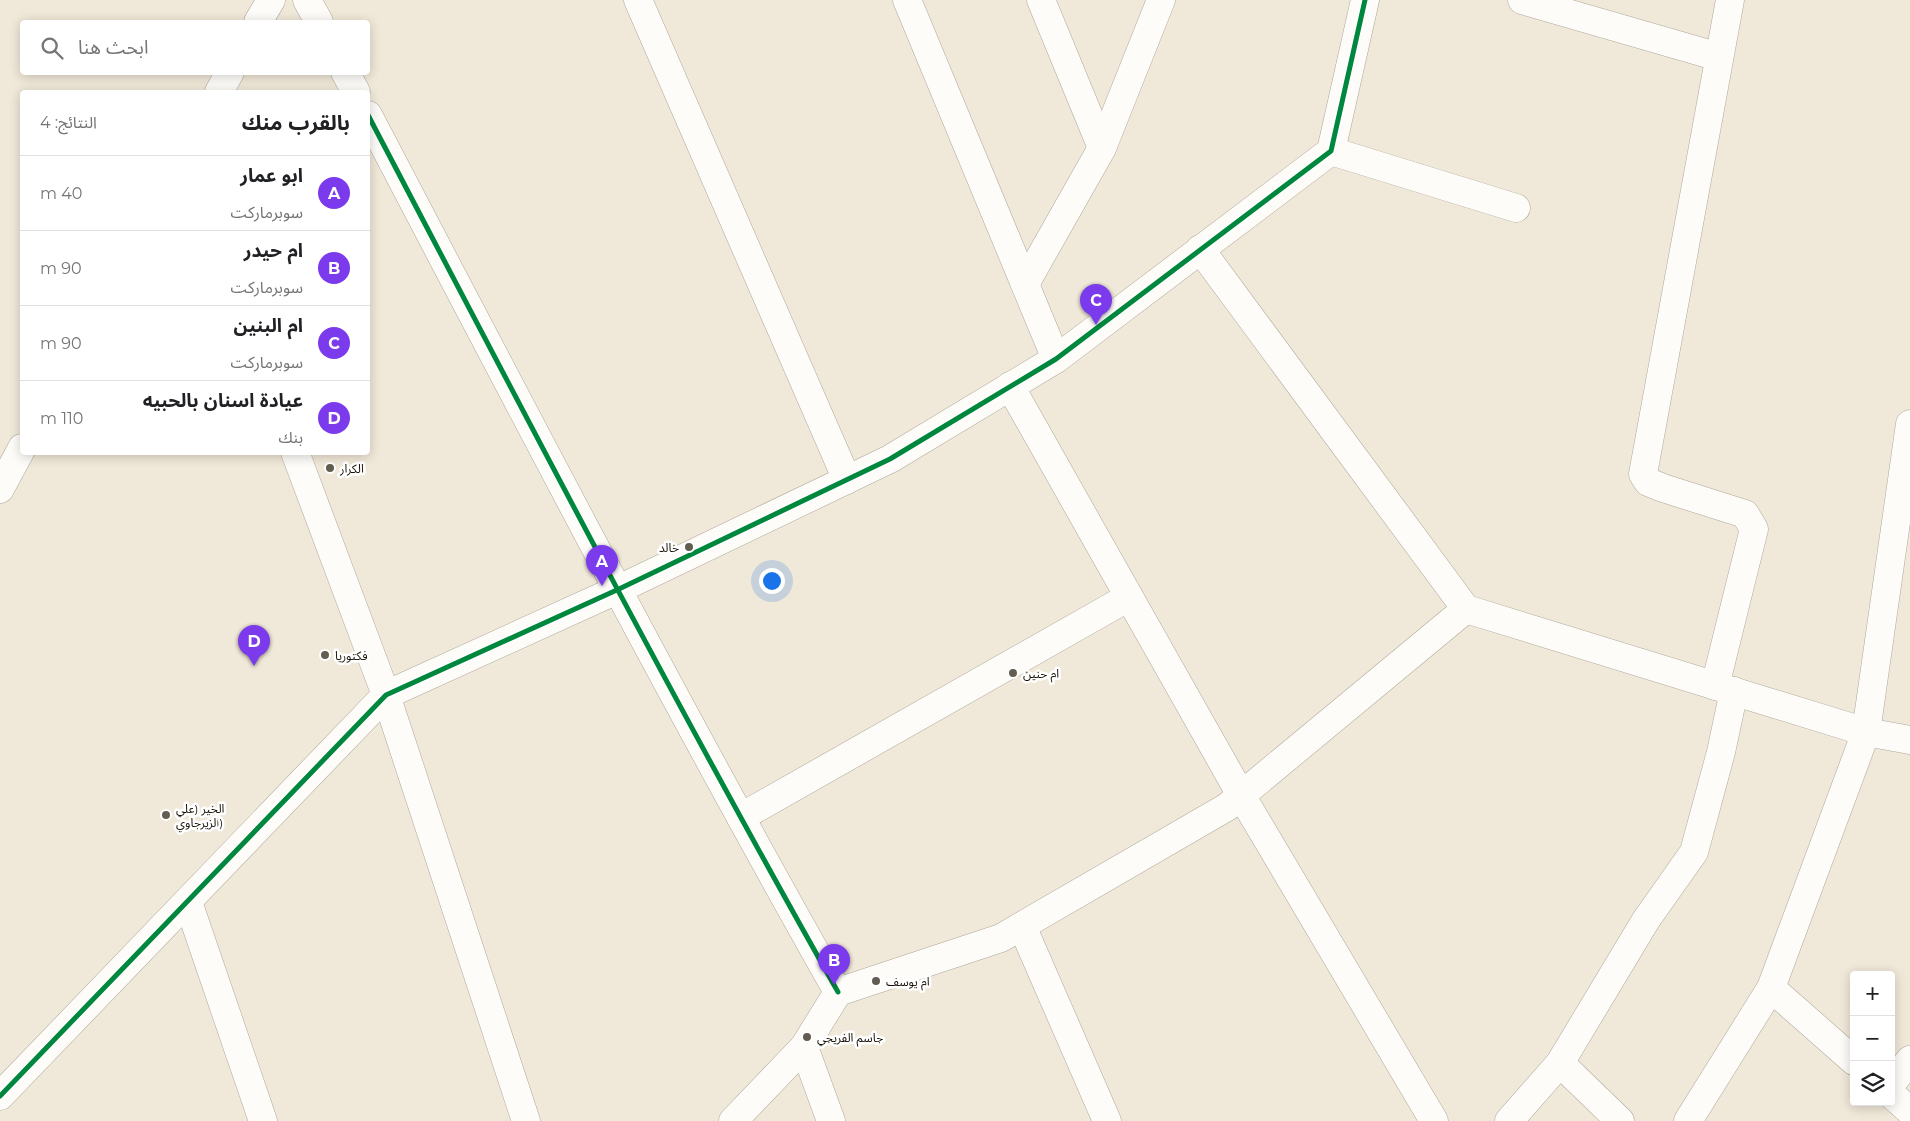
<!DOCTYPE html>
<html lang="ar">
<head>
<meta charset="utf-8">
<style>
  body { margin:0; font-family:Montserrat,"Noto Sans Arabic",sans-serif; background:#f6f6f6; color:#202124; direction:rtl }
  .controls { position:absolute; right:15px; bottom:15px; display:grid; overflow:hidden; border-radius:5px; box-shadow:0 2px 12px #0003 }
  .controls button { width:45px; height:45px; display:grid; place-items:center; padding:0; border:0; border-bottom:1px solid #e0e0e0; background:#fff; color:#202124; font:25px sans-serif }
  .you { position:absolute; left:771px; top:580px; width:18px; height:18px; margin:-12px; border:4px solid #fff; border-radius:50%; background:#1a73e8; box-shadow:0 0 0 8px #1a73e833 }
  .badge { display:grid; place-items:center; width:32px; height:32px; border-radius:50%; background:#7c3aed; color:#fff; font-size:16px; font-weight:700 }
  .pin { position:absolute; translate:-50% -41px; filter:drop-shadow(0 1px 2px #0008) }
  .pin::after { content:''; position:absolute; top:26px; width:18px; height:15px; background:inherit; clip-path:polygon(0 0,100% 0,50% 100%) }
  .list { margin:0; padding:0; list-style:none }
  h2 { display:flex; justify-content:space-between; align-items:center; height:65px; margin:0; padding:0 20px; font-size:21px }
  h2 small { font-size:16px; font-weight:400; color:#757577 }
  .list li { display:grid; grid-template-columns:32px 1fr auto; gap:15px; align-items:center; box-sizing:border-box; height:75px; padding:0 20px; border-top:1px solid #e0e0e0 }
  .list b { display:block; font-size:19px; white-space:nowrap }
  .list p { margin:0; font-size:16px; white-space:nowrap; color:#757577 }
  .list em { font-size:16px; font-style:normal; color:#757577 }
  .icon { flex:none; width:28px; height:28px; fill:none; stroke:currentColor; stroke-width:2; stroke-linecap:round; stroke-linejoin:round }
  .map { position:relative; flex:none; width:1910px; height:1121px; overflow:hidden; direction:ltr }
  .search { position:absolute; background:#fff; box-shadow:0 2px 12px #0003; left:20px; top:20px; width:350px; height:55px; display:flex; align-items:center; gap:12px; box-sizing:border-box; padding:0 18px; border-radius:5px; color:#757577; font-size:19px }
  .panel { position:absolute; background:#fff; box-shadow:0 2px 12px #0003; left:20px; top:90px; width:350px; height:365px; border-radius:5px; direction:rtl }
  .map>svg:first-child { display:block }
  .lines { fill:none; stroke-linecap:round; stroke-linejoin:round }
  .street-casing { stroke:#aea89b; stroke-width:29 }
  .secondary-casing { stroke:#aea89b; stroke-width:29 }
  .street { stroke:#fdfcf9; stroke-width:28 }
  .secondary { stroke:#fdfcf9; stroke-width:28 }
  .cycleway-casing { stroke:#fff; stroke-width:8 }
  .cycleway { stroke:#00873e; stroke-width:5 }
  .poi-dot { fill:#635c50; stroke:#fff; stroke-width:2 }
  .labels { text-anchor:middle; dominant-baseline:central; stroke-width:5; stroke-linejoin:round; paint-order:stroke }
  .poi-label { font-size:12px; fill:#171107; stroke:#fff; text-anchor:start }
</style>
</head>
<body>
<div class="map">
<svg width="1910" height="1121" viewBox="0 0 1910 1121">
  <rect width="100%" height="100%" fill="#f0e8d8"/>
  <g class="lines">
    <g class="street-casing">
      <g id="street">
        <polyline points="307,0 319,22"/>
        <polyline points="638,0 847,480"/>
        <polyline points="907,0 1056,359"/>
        <polyline points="1041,0 1102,148"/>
        <polyline points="1522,0 1719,57"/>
        <polyline points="345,72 356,92"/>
        <path d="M368,115C522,409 675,704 838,992"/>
        <polyline points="1331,151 1516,208"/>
        <polyline points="1200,249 1466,609 1866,732 1910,740"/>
        <polyline points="1025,284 1102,148 1161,0"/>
        <polyline points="1010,386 1241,795 1434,1121"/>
        <polyline points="295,452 386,695 526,1121"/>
        <polyline points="1715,686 1754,529 1745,514 1663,488 1648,482 1643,474 1730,0"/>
        <polyline points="741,817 1129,597"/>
        <polyline points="188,902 263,1121"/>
        <polyline points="1022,926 1107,1121"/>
        <polyline points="1771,988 1854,1061"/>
        <polyline points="804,1047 831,1121"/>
        <polyline points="1560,1063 1620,1121"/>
        <polyline points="1891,1084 1910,1060"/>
        <polyline points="1891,1094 1910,1111"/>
        <polyline points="0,1096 386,695 619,589 890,459 1056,359 1331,151 1365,0"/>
        <polyline points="733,1121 804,1047 838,992 1001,938 1227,807 1466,609"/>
        <polyline points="1509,1121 1560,1063 1646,920 1694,852 1721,752 1734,691"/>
        <polyline points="1688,1121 1771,988 1866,732 1910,424"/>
      </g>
    </g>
    <g class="secondary-casing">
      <g id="secondary">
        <polyline points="258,22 271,0"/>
        <polyline points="219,92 230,72"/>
        <polyline points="0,489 22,448"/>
      </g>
    </g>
    <use href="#street" class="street"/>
    <use href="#secondary" class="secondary"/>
    <g class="cycleway-casing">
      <g id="cycleway">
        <path d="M368,115C522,409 675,704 838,992"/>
        <polyline points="0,1096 386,695 619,589 890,459 1056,359 1331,151 1365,0"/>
      </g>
    </g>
    <use href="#cycleway" class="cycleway"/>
  </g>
  <g class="poi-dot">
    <circle cx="330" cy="468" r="5"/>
    <circle cx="689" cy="547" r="5"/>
    <circle cx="325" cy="655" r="5"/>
    <circle cx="1013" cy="673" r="5"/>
    <circle cx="166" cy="815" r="5"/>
    <circle cx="876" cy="981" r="5"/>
    <circle cx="807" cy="1037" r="5"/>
  </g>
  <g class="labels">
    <g class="poi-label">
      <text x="340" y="468">الكرار</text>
      <text x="679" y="547" text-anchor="end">خالد</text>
      <text x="335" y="655">فكتوريا</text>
      <text x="1023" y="673">ام حنين</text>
      <text x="176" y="808">الخير (علي<tspan x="176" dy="14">الزيرجاوي)</tspan></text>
      <text x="886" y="981">ام يوسف</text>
      <text x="817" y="1037">جاسم الفريجي</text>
    </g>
  </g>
</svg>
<div class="controls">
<button>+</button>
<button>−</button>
<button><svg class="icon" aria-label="layers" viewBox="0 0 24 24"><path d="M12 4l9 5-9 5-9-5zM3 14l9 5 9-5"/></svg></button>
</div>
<div class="you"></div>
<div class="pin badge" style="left:602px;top:586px">A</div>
<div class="pin badge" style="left:834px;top:985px">B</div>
<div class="pin badge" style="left:1096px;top:325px">C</div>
<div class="pin badge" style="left:254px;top:666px">D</div>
<div class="search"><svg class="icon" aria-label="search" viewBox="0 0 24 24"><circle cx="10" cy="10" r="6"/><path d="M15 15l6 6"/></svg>ابحث هنا</div>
<section class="panel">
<h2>بالقرب منك<small>النتائج: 4</small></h2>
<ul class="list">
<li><span class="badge">A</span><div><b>ابو عمار</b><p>سوبرماركت</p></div><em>40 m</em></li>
<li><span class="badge">B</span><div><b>ام حيدر</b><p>سوبرماركت</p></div><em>90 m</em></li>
<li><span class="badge">C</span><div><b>ام البنين</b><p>سوبرماركت</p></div><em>90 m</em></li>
<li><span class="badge">D</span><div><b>عيادة اسنان بالحبيه</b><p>بنك</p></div><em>110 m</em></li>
</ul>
</section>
</div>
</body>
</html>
